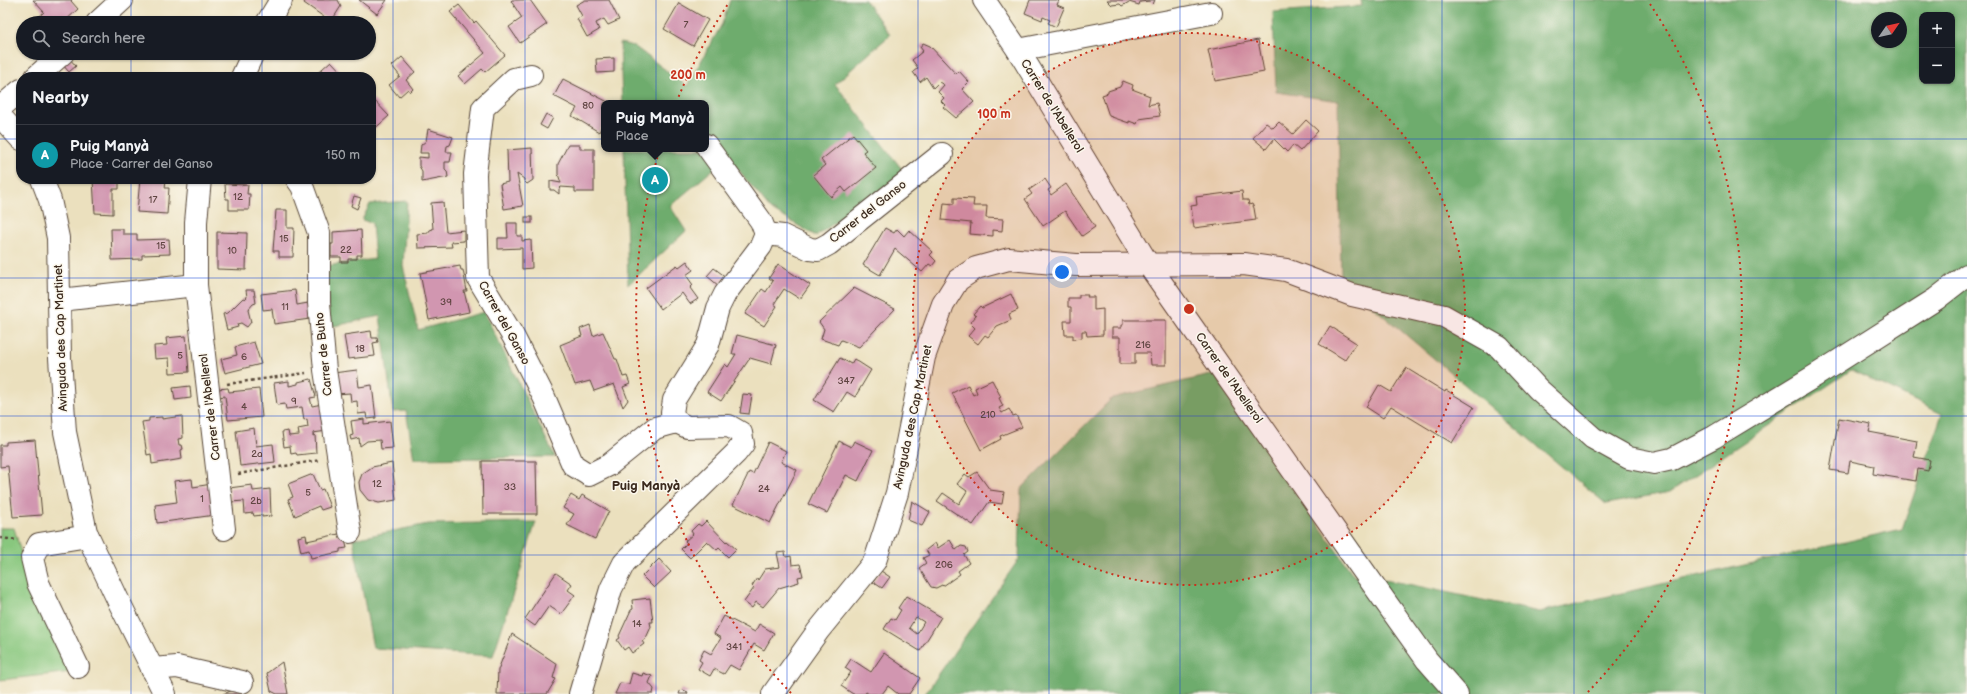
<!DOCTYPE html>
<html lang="en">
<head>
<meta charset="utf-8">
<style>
  body { margin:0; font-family:"Balsamiq Sans",sans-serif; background:#20242c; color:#f1f3f6 }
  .controls { position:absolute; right:12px; top:12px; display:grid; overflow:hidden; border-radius:8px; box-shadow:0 1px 3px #0004 }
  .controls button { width:36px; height:36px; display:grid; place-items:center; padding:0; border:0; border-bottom:1px solid #363941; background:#171b24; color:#f1f3f6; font:20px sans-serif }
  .compass { position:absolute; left:1871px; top:12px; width:36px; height:36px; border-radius:50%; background:#171b24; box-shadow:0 1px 3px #0004; rotate:56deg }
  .you { position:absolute; left:1062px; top:272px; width:14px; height:14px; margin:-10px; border:3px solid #fff; border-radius:50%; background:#1a73e8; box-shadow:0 0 0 6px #1a73e833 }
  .badge { display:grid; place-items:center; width:26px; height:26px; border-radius:50%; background:#2563eb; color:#fff; font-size:13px; font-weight:700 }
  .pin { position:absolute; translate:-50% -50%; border:2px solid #fff; box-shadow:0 1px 4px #0006 }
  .popup { position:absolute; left:601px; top:100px; width:108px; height:52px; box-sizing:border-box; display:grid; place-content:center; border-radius:8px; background:#171b24; filter:drop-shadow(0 1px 3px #0005); font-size:13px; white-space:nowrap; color:#9ea1a6 }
  .popup b { font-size:15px; color:#f1f3f6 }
  .popup::after { content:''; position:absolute; left:50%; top:100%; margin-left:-8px; border:8px solid transparent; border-top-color:#171b24 }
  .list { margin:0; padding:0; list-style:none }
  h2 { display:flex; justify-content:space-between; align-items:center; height:52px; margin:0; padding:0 16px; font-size:17px }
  h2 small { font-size:13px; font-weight:400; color:#9ea1a6 }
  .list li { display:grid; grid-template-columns:26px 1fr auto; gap:12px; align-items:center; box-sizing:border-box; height:60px; padding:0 16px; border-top:1px solid #363941 }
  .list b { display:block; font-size:15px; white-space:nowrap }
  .list p { margin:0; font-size:13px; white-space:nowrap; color:#9ea1a6 }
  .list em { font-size:13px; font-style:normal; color:#9ea1a6 }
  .icon { flex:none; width:22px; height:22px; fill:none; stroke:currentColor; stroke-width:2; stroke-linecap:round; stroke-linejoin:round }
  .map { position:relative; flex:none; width:1967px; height:694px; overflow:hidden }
  .search { position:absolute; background:#171b24; box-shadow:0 1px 3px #0004; left:16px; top:16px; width:360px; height:44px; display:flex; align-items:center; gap:10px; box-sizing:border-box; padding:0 14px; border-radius:22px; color:#9ea1a6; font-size:15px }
  .panel { position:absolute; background:#171b24; box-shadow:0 1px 3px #0004; left:16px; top:72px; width:360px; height:112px; border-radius:16px }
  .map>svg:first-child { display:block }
  .green { fill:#88c77e; stroke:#62784e }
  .forest { fill:#6eac6d; stroke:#546b46; fill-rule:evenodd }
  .building { fill:#d196b0; fill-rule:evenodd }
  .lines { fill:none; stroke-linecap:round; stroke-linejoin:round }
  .minor-casing { stroke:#554536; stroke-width:24 }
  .path { stroke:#554536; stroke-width:2.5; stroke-dasharray:3 3; stroke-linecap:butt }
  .minor { stroke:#fff; stroke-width:22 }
  .grid { fill:none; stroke:#1d4ed8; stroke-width:1; stroke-opacity:0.55 }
  .ring { fill:none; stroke:#c8321e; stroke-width:2; stroke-dasharray:2 4 }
  .labels { text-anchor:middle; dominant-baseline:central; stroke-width:3; stroke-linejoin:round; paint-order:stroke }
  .number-label { font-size:10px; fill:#604542 }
  .street-label { font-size:12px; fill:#3b2a1e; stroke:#fbf7ec }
  .neighbourhood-label { font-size:13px; font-weight:bold; fill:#3b2a1e; stroke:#fbf7ec }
  .centre { fill:#c8321e; stroke:#fbf7ec; stroke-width:2 }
  .ring-label { font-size:12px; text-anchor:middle; font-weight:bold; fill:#c8321e; stroke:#fbf7ec; stroke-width:3; stroke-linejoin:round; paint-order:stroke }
</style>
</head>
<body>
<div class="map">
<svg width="1967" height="694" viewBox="0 0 1967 694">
  <rect width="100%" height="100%" fill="#fbf7ec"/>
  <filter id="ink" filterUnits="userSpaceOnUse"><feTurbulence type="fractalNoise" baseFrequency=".025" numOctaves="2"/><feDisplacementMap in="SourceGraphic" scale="8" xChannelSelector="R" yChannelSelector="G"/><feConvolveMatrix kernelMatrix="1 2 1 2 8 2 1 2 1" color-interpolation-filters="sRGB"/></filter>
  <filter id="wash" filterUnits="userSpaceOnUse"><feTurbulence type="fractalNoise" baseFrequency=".012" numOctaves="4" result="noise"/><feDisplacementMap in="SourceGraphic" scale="16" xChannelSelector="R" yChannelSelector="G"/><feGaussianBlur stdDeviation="0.9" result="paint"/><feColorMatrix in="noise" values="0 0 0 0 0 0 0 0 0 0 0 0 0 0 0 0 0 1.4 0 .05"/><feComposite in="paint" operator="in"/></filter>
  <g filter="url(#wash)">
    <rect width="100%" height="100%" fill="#ebe0be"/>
    <polygon class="green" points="0,528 14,528 30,584 72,672 0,680"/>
    <g class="forest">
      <polygon points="730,0 865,0 890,35 835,84 905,173 816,236 770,209 728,157 670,206 686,231 628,285 624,149 706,149 706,103 622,103 620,43 634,46 687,86 722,24"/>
      <path d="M1361,0H1967V694H925L1019,559L1021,489L1112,398L1215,374L1354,576L1403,583L1539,612L1902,529L1942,414L1851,370L1670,492L1606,504L1341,280L1338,101L1276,92L1273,12L1362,6ZM1922,15H1952V81H1922ZM1877,18H1901V42H1877Z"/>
      <polygon points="407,201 403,266 418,330 484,312 555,457 414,459 406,411 393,412 380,316 330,327 325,266 375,259 372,223 362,220 370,204"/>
      <polygon points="536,522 493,656 373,648 353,539 428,524"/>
    </g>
    <g id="blocks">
      <g class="building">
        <polygon points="33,0 72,0 71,1 78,9 63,23 32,23 44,12"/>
        <polygon points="306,0 338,0 341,6 331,22 304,3"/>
        <polygon points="359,0 387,0 377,14"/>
        <polygon points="512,0 530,0 547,24 520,43 509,27 522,18 511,1"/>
        <polygon points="585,0 609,0 619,20 608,25 604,19 596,23 599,30 587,37 577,19 582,16 576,5"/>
        <polygon points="1030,0 1059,0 1057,5 1064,8 1056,27 1048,23 1050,20 1043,17 1042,20 1025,13"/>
        <polygon points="1107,0 1155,0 1153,4 1150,1 1140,2 1139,5 1129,2 1122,6 1120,4 1112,5"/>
        <polygon points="679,3 708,20 693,46 664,29"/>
        <polygon points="459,5 474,23 476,21 505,55 485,72 482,69 465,84 458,76 485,53 450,12"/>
        <polygon points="1258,40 1264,72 1215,81 1208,50"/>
        <polygon points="923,43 930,46 956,74 959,71 969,82 962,89 974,102 956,118 943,107 945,105 941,101 944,98 938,92 944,85 939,82 933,88 926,77 920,82 913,72 918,68 912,60 923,51 920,47"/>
        <polygon points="402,57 415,72 406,80 413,89 410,92 408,89 399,97 389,85 400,76 392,66"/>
        <polygon points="69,58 76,66 69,72 62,64"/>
        <polygon points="614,58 614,72 597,73 596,59"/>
        <polygon points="331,61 346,77 313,77"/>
        <polygon points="563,79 610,103 604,103 604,122 599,132 572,116 577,108 554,96"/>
        <polygon points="1123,81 1133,85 1132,89 1150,96 1148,105 1157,103 1160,116 1139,119 1137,124 1129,121 1129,123 1109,116 1102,95 1108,93 1108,91 1120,87"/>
        <polygon points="373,99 389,116 371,132 371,100"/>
        <polygon points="546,114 553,118 547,129 540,125"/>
        <polygon points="1306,120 1318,131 1300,151 1293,145 1287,152 1274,139 1266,149 1253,138 1266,123 1273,128 1279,122 1293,134"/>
        <polygon points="428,129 453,137 450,145 447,146 446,152 452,152 450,162 445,162 445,169 447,171 448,177 422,182 422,171 419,166 419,157 428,158 428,153 420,153 421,145 426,141"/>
        <polygon points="853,134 866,150 863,152 876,168 846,192 842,187 831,197 813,175 825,165 821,160"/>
        <polygon points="568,145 580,145 580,149 594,149 594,192 575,192 575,188 561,187 559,189 559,194 554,190 550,190 550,181 561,183 558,174 558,164"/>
        <polygon points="532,148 533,180 527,184 524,181 524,179 517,174 523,206 504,209 500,184 508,182 507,150"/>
        <polygon points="93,179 119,179 119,189 113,189 113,214 95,213"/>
        <polygon points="140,179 166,179 165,188 169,188 167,214 137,212"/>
        <polygon points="1045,179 1051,188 1048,190 1051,195 1066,184 1095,227 1082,236 1065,211 1043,226 1025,199 1032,194 1029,190"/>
        <polygon points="225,184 248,185 247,194 250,194 249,210 229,210 229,199 226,199"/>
        <polygon points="1242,191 1243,200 1248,200 1249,205 1252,204 1254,208 1256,220 1194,228 1191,206 1197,205 1196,197"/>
        <polygon points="354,196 361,198 357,209 351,206"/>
        <polygon points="954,198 974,199 973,206 987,206 986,218 1003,219 1002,231 993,230 993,236 970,234 971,223 942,220 944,203 954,204"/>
        <polygon points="443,202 446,232 464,230 464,241 451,242 452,247 418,248 417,234 428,233 430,230 433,229 431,203"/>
        <polygon points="276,210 287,210 287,228 294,228 293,257 279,257 279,251 273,251"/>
        <rect x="525" y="217" width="7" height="6"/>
        <polygon points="507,223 517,223 517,236 522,236 522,241 531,240 532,268 522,269 522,248 498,249 498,238 508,238"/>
        <polygon points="885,228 894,233 897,229 904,236 909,230 933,252 930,255 936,261 932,266 929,264 922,272 895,249 880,275 863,265"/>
        <polygon points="111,229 123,229 123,234 137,234 137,240 169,239 170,254 142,255 142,259 112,260"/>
        <polygon points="361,230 362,255 357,255 357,259 348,259 348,262 341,262 341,257 331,257 331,244 333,244 333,232"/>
        <polygon points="217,232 247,233 246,270 217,269"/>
        <polygon points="687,261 693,270 686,275 693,285 690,288 698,299 690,304 682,293 661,309 646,288 677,265 679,267"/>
        <polygon points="778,264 810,285 800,299 784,289 774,304 777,306 764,326 745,314 762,289 766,292 773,281 769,278"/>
        <polygon points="460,266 461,270 463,270 467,291 464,291 469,312 429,320 420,273"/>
        <polygon points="714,268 726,277 719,286 707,276"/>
        <polygon points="854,288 895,309 859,347 841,340 838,345 821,339 824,329 819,322"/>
        <polygon points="246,290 254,290 256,303 253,304 248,310 251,322 247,327 241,323 237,324 238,327 227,330 223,314 228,313 243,298 245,299 247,297"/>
        <polygon points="295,290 297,305 308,303 310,319 274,324 272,309 263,310 261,294"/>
        <polygon points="1011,294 1018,310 1009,314 1011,320 997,326 988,337 985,335 978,344 968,336 975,328 970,323 976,316 973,314 980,306 982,308"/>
        <polygon points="1079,295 1088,295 1087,297 1094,297 1094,310 1103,309 1103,335 1087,336 1086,331 1082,331 1082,338 1073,339 1073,335 1065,335 1064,321 1071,321 1071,307 1068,307 1068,298 1079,298"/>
        <polygon points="1123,320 1166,320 1166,365 1151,365 1150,353 1135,353 1135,364 1120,364 1120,337 1112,337 1112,328 1121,328 1121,325 1123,325"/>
        <polygon points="590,325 593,336 603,332 615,359 617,359 623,377 627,376 630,384 623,387 628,400 623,407 614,384 594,391 590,381 575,385 560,345 582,336 580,329"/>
        <polygon points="1330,326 1356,343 1345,360 1319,344"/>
        <polygon points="371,331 372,338 377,338 378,342 373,343 375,356 348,359 344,335"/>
        <polygon points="737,335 776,345 771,364 750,358 721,401 707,392 725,364 728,367 736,354 732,354"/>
        <polygon points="186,336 189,372 170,373 169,358 155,359 154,346 167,345 166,338"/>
        <polygon points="254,342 261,364 225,373 221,359 237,355 235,347"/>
        <polygon points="840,358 851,364 854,359 871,370 855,397 847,392 834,412 814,400"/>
        <polygon points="1406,368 1445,392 1446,390 1474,407 1452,443 1391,406 1383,418 1366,407 1379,385 1391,392"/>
        <polygon points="357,370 359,387 372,385 376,418 367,419 366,413 358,414 357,401 351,402 350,393 336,394 333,373"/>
        <polygon points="311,379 316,397 310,398 312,406 322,404 327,431 313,433 313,436 315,435 316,453 297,455 296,453 291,454 290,446 284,447 282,432 288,431 289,436 299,435 298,429 308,427 307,419 304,420 302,407 286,409 285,404 277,405 274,383 289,381 289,386 298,384 298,382"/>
        <polygon points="992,380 1001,397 999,398 1003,406 999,408 1002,413 1009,409 1013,416 1016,415 1022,427 1000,436 1001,439 981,450 952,393 968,385 973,395 977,393 975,388"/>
        <polygon points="190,386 191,398 175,400 173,388"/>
        <polygon points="228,388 229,392 259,389 262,417 228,420 225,396 219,397 218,389"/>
        <polygon points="743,394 752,395 749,414 740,413"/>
        <polygon points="182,416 183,438 178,439 179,445 182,445 183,449 181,450 182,459 152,464 151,454 147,455 142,422 149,421 149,418 162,417 162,419"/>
        <polygon points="1839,418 1871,424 1869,432 1917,441 1914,457 1930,460 1928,471 1918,469 1916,481 1873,474 1874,466 1850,461 1848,473 1830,470"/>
        <polygon points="364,419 364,424 390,421 393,448 381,449 380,440 367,441 360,446 359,438 351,440 350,436 353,435 351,421"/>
        <polygon points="254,428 256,446 273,444 275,462 240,466 236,431"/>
        <polygon points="35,440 42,515 13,517 8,466 0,467 0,445 6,445 6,442"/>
        <polygon points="839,441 851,447 854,441 873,450 858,481 846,475 827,513 808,504"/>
        <polygon points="768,442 786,451 781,462 797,470 770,523 733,505 749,472 753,474"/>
        <polygon points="482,461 536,461 537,514 483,514"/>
        <polygon points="392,463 396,500 379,503 368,500 360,490 359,482 362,474 372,467"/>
        <polygon points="977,472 990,490 1004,492 1002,504 989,502 973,525 937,501 943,493 959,504 967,491 957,484 965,474 969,477"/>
        <polygon points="313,474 320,490 323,489 330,507 321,510 319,506 295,516 288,499 293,497 288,484"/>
        <polygon points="192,479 193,487 212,484 215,515 157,523 155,505 177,502 174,481"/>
        <polygon points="252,485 253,491 270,489 271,516 262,517 262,515 254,516 253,513 245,514 244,501 231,502 229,488"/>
        <polygon points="571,495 579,500 582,495 609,511 595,539 567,525 574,514 563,508"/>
        <polygon points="912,501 930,512 922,526 908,520"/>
        <polygon points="706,521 726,542 727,541 736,549 728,557 719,548 717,550 707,541 690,558 681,549 687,543 685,541 693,534 691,531 698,524 701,526"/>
        <polygon points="343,533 347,548 340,549 340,552 311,558 309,550 301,552 298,537 306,535 307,541"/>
        <polygon points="950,540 956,550 961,546 966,547 968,552 964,555 969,563 958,571 960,574 943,586 942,585 936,588 931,587 919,568 926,563 923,558 929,555 926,550 935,543 938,548"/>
        <polygon points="785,552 786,557 791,556 792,565 800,564 803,576 798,577 799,582 779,588 763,607 756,602 752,608 744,602 754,588 752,586 757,578 758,580 765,569 780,567 777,553"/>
        <polygon points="659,559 671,572 654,588 642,576"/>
        <polygon points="881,571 890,577 882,588 873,582"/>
        <polygon points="556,573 572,584 568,590 575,595 561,614 549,606 535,626 525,619"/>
        <path d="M906,596L941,617L920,651L884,629L891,618L895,620L901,610L898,608ZM916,617L924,622L917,634L909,628Z"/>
        <polygon points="650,598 653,622 650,622 651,627 646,638 642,641 644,644 632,653 628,647 624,650 617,640 620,638 619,636 631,610 633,609 632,600"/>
        <polygon points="724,616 755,632 759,624 774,633 764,650 754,644 739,670 730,665 724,674 714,669 710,676 698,669 702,662 699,660 704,650 711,654 721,638 714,634"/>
        <polygon points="512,634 557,664 553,678 556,679 547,694 497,694 498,670"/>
        <polygon points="884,653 920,678 909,694 898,694 888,686 882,694 869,694 866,692 865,694 853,694 841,686 851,672 845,668 851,659 871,672"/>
        <polygon points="282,662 288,694 277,694 271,691 267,673"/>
        <polygon points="632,673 642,676 643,673 652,676 649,683 654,689 653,694 615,694 620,683 629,684"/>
        <polygon points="239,688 241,694 223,694"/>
        <polygon points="681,689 688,692 687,694 679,694"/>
      </g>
    </g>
  </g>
  <g filter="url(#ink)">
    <use href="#blocks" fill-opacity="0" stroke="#554536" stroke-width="1"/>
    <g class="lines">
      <g class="minor-casing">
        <g id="minor">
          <polyline points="984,0 1018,50 1148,264 1350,552 1427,660 1457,694"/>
          <polyline points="97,23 122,0"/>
          <polyline points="267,23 281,0"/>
          <polyline points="1018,50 1211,13"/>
          <polyline points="531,75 514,79 483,108 475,174 478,278 513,336 544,397 573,465 589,475 609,465 655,428 677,422"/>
          <polyline points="36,77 63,53"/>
          <polyline points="242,77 253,53"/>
          <polyline points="0,108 21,90"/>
          <polyline points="0,116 21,139"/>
          <polyline points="706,145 761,221 766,234"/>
          <polyline points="42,179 50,200 58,238 60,358 65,432 86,532 118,600 165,694"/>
          <polyline points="200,179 196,222 196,285 224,529"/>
          <polyline points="297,179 302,186 319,233 319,303 325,370 350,532"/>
          <polyline points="60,300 196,285"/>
          <polyline points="78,667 38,583 32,558 39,544 88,536"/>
          <polyline points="152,669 177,667 242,682"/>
          <polyline points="580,694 611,589 624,563 736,453 743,444 741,433 729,426 687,427 677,422 672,413 674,400 708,345 718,308 725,294 761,246 766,234 783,236 810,249 818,250 829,244 942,154"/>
          <polyline points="773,694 818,631 875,561 897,493 924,357 943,304 958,280 976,268 1009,259 1076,265 1244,264 1286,270 1352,295 1444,316 1499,347 1538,389 1593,438 1629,458 1654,463 1672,459 1714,437 1818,374 1936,299 1967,275"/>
        </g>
      </g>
      <g class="path">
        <polyline points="227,384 306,373"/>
        <polyline points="238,474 320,460"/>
        <polyline points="0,538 18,540"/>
      </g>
      <use href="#minor" class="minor"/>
    </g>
  </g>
  <path class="grid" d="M131,0V23M262,0V23M393,0V694M525,0V694M656,0V694M787,0V694M918,0V694M1049,0V694M1180,0V694M1311,0V694M1442,0V694M1574,0V694M1705,0V694M1836,0V694M131,53V77M262,53V77M0,139H21M371,139H1967M131,179V694M262,179V694M0,278H1967M0,416H1967M0,555H1967"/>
  <circle cx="1189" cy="309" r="276" fill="#c8321e" fill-opacity=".12"/>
  <g class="ring">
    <circle cx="1189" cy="309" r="276"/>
    <path d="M791 693A553 553 0 0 1 728 4M1650 4A553 553 0 0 1 1587 693"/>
  </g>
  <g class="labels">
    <g class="number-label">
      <text x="686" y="25">7</text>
      <text x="588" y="106">80</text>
      <text x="238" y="197">12</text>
      <text x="153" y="200">17</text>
      <text x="284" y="239">15</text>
      <text x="161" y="246">15</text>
      <text x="346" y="250">22</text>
      <text x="232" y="251">10</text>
      <text x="446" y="302">39</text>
      <text x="285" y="307">11</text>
      <text x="1143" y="345">216</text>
      <text x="360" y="349">18</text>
      <text x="180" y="356">5</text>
      <text x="244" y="357">6</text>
      <text x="846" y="381">347</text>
      <text x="294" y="401">9</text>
      <text x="244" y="407">4</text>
      <text x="988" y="415">210</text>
      <text x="257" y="454">2a</text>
      <text x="377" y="484">12</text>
      <text x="510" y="487">33</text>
      <text x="764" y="489">24</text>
      <text x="308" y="493">5</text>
      <text x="202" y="499">1</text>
      <text x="256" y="501">2b</text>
      <text x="944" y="565">206</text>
      <text x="637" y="624">14</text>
      <text x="734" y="647">341</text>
    </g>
    <g class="street-label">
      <text transform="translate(1052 106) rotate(58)">Carrer de l'Abellerol</text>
      <text transform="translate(868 212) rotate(-38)">Carrer del Ganso</text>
      <text transform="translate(504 323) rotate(61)">Carrer del Ganso</text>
      <text transform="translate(61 338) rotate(-92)">Avinguda des Cap Martinet</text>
      <text transform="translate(324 354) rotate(-96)">Carrer de Buho</text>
      <text transform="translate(1229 378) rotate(55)">Carrer de l'Abellerol</text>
      <text transform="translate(210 407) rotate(-97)">Carrer de l'Abellerol</text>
      <text transform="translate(913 417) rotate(-78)">Avinguda des Cap Martinet</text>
    </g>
    <g class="neighbourhood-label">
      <text x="646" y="486">Puig Manyà</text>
    </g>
  </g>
  <circle cx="1189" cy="309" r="6" class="centre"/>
  <g class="ring-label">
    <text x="688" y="79">200 m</text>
    <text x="994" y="118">100 m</text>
  </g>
</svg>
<div class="controls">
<button>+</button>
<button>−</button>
</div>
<svg class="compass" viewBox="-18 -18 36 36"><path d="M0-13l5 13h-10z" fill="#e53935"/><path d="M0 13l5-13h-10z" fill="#9ea1a6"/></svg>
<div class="you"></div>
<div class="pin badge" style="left:655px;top:180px;background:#0f9aa8">A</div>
<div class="popup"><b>Puig Manyà</b>Place</div>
<div class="search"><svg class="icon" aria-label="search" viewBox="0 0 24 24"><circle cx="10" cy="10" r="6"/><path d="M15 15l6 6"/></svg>Search here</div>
<section class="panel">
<h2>Nearby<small></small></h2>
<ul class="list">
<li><span class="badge" style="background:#0f9aa8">A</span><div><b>Puig Manyà</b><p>Place · Carrer del Ganso</p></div><em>150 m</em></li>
</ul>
</section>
</div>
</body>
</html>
